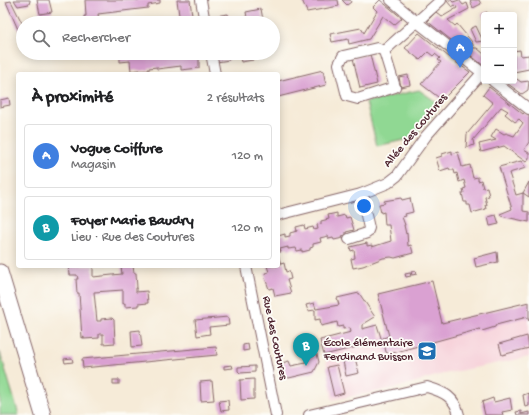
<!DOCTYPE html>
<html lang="fr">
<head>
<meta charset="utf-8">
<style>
  body { margin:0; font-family:"Gochi Hand",sans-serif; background:#f6f6f6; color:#202124 }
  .controls { position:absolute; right:12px; top:12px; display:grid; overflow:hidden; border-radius:4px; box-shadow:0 2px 10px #0003 }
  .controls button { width:36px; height:36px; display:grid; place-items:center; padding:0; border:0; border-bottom:1px solid #e0e0e0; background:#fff; color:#202124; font:20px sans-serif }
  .you { position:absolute; left:364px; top:206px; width:14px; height:14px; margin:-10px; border:3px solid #fff; border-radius:50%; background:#1a73e8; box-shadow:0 0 0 6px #1a73e833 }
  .badge { display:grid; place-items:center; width:26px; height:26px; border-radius:50%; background:#1a73e8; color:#fff; font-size:13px; font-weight:700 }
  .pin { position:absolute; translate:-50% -33px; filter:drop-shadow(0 1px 2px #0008) }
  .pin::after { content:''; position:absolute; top:21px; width:14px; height:12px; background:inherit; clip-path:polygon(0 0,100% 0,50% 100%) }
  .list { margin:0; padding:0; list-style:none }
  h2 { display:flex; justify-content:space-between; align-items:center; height:52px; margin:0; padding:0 16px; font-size:17px }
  h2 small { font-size:13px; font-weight:400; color:#757577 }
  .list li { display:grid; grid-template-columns:26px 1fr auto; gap:12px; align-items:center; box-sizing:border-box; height:64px; margin:0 8px 8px; padding:0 8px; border:1px solid #e0e0e0; border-radius:4px }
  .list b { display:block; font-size:15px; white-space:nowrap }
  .list p { margin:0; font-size:13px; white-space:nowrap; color:#757577 }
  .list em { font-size:13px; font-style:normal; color:#757577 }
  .icon { flex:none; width:22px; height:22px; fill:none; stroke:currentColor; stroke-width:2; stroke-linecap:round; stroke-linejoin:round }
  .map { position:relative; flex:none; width:529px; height:415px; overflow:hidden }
  .search { position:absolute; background:#fff; box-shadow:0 2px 10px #0003; left:16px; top:16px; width:264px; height:44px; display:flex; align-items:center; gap:10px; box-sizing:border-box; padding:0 14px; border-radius:22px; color:#757577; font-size:15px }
  .panel { position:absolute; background:#fff; box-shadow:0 2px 10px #0003; left:16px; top:72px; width:264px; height:196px; border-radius:4px }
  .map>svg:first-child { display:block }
  .built { fill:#f6cfd8 }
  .green { fill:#90d893; stroke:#6d7c5f }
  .building { fill:#daa1d2 }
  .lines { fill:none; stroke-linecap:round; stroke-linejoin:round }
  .street-casing { stroke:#866668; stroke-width:12 }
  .secondary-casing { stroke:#866668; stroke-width:17 }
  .street { stroke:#fff; stroke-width:10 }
  .secondary { stroke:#fff; stroke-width:15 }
  .labels { text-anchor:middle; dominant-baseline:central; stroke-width:3.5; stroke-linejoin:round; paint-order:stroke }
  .street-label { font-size:12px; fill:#4a1f2b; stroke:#fdfcf7 }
  .poi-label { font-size:12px; fill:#4a1f2b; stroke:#fdfcf7; text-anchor:end }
</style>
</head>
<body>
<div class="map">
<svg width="529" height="415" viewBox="0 0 529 415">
  <rect width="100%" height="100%" fill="#fdfcf7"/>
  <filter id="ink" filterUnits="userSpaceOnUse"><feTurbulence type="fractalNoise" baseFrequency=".025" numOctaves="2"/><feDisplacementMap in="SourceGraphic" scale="8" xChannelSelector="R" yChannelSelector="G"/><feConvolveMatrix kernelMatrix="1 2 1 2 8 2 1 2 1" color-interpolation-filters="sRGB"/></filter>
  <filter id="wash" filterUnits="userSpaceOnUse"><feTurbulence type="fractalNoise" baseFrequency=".012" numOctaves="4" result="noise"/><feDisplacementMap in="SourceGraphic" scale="16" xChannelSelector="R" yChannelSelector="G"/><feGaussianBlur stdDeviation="0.9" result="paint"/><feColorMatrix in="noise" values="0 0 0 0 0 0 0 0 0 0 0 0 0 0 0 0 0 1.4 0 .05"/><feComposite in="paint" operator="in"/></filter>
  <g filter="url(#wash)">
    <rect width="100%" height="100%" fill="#f6ebd8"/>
    <polygon class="built" points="529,305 529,357 443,374 395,388 332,400 324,346"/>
    <g class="green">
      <polygon points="419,90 441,105 413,138 377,146 366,102"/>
      <polygon points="0,352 19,415 0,415"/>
    </g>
    <g id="blocks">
      <g class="building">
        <polygon points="14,0 30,0 30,1 29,4 18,6"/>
        <polygon points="37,0 49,0 52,12 40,14"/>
        <polygon points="85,0 160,0 160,3 148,5 148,8 98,14 99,21 84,23 84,16 86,16"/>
        <polygon points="177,0 190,0 193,23 180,23"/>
        <polygon points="302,0 338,0 339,6 307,12"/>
        <polygon points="342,0 350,0 351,2 347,5"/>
        <polygon points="380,0 402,18 394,25 383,16 369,39 349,44 348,39 332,42 330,34 361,28 364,33 377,11 373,7"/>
        <polygon points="446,0 451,0 453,2 459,0 463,5 467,3 469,9 448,20 455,26 457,24 472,42 474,48 477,48 484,54 484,66 427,21 436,12 442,17 457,8 455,5 452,7"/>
        <polygon points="470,0 479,0 481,4 473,8"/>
        <polygon points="11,1 23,25 23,33 20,34 6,2"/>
        <polygon points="261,9 263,20 248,23 246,12"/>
        <polygon points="487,12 488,15 484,15 484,20 482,14"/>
        <polygon points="228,14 230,23 216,23 215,16"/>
        <polygon points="476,26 483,41 476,42 470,29"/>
        <polygon points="419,33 454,61 470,72 442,100 421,84 441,62 438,60 440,58 435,54 433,56 428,52 420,60 405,48"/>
        <polygon points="520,50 521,56 529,55 529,69 514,72 514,51"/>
        <polygon points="120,53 199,53 199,68 181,70 181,66 157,69 157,67 149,68 149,70 140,71 140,70 131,71 130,61 120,62"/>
        <polygon points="216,53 228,53 229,60 217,62"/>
        <polygon points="239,53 252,53 253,60 241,62"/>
        <polygon points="370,54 377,84 360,88 353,58"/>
        <polygon points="323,70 326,85 278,97 278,81"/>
        <polygon points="408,75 410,85 401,87 399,77"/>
        <polygon points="514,77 521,82 529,81 528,90 522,94 504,81 514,81"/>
        <polygon points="489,87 523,114 525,112 529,116 529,142 524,150 529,153 529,158 526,162 504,146 481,152 479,144 496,140 491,137 496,129 504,134 506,133 514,136 523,123 519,119 515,122 505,114 508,111 501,107 473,140 474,145 466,148 467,134 493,103 483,95"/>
        <polygon points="9,98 10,105 0,107 0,100"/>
        <polygon points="452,151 452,154 458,152 462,167 470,165 473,178 478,177 478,181 481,180 483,188 487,187 489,196 485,197 487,205 485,205 486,209 472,213 470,205 467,205 467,202 464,202 462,193 464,193 463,189 466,188 464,180 459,182 457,173 455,174 454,170 450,170 449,168 440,171 436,158 442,156 442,154"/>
        <polygon points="521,161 526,168 509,173 516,195 523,193 529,182 529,197 523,193 523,211 529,212 529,222 501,216 500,214 512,209 499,167"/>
        <polygon points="401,198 402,200 410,198 413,212 405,214 406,216 402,217 405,225 404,225 406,234 407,233 408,246 411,245 413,253 395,258 391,257 383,258 363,266 353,268 351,259 355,258 354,250 351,251 350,247 367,243 367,246 372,245 372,247 391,241 389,225 385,225 384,212 381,213 379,204 385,203 384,201"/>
        <polygon points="337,213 337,217 345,215 346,218 350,217 354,230 346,232 346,235 342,236 343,238 334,240 333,238 329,239 328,236 320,238 321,242 313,244 313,247 310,248 310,250 302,252 302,250 297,251 296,248 288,249 288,247 280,249 281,252 278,252 278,236 285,234 285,237 290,236 290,233 297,231 296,227 304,225 305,229 313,227 314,230 318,229 317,225 321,224 321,221 329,219 328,215"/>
        <polygon points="496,215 499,224 490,226 488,217"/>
        <polygon points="497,252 498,262 476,267 474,258"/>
        <polygon points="278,255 281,264 284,263 286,272 289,271 291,279 287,280 291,293 275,296 273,288 269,289 265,278 266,277 265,273 269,272 267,266 278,266"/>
        <polygon points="69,266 93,266 93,277 122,274 121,266 133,266 134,273 136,273 137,288 136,288 136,292 147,291 148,303 138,304 138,306 125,307 125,303 123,304 123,290 94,292 97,321 101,321 101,319 112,318 114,320 115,343 103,344 103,334 99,334 99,338 84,339 84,337 82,338 79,293 77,293 76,279 78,279 77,275 70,275"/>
        <polygon points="416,271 417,274 412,275 411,272"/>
        <polygon points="410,273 411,276 406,277 405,274"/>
        <polygon points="432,281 442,323 529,302 529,321 527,317 496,325 495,327 482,331 480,329 389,354 386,352 383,338 389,336 378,294"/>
        <polygon points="359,293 375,317 362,325 362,329 377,325 382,341 324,355 320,340 351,332 350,328 343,329 343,326 338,327 337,322 321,326 320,319 315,320 315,310 308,311 306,305 314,303 316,309 339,305 337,298"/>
        <polygon points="228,317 229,325 209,327 210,334 197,336 195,320"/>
        <polygon points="140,330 142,346 132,347 131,331"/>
        <polygon points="527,336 529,348 502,355 499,344"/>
        <polygon points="248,344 249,350 243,351 243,345"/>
        <polygon points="216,347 217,355 83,368 82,359"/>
        <polygon points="317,354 319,362 314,372 289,378 280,373 278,364 289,361 291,366 306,363 306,357"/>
        <polygon points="72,358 73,362 65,363 64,359"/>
        <polygon points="355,358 359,373 346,376 343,361"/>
        <polygon points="232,365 233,368 224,369 224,366"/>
        <polygon points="337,365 344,393 334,396 327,367"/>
        <polygon points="255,366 255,372 240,373 238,371 238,367"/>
        <polygon points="254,379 254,399 241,400 240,380"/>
        <rect x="113" y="380" width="6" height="4"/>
        <polygon points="212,381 214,400 201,401 200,382"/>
        <polygon points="529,393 529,406 525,407 523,395"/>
        <polygon points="493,398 494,402 510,398 512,410 502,412 503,415 485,415 482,402"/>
        <polygon points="228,400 229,410 221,411 219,401"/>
        <polygon points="521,411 521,414 529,412 529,415 517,415 516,412"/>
      </g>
    </g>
  </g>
  <g filter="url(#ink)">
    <use href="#blocks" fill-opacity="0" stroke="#866668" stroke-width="1"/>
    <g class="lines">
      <g class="street-casing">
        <g id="street">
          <polyline points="201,0 205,23"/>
          <polyline points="391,0 417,22 484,74"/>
          <polyline points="384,51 395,87 358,99 347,96 339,64 343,56 377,48 384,51 441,0"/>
          <polyline points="211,53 215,74"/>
          <polyline points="493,81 529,109"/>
          <polyline points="278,215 361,194 388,183 397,176 426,136 482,73"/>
          <polyline points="349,239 367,233 369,228 361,194"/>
          <polyline points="246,266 276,415"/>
          <path d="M309,415L427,387C444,392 455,397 459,415"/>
        </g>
      </g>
      <g class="secondary-casing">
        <polyline id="secondary" points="0,272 43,415"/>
      </g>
      <use href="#street" class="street"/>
      <use href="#secondary" class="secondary"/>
    </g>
  </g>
  <defs>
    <g id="school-square" transform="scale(1)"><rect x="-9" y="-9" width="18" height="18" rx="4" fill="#1f6fb2" stroke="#fdfcf7"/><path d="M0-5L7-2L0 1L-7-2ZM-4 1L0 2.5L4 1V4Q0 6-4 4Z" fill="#fff"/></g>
  </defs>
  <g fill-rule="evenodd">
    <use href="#school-square" x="427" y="351"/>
  </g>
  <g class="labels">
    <g class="street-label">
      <text transform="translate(416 131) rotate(-50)">Allée des Coutures</text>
      <text transform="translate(274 338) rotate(78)">Rue des Coutures</text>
    </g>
    <g class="poi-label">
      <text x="413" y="344">École élémentaire<tspan x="413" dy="14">Ferdinand Buisson</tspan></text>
    </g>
  </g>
</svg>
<div class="controls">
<button>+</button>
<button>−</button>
</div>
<div class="you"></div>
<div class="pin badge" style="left:460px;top:68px;background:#3f7fe0">A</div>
<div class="pin badge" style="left:306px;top:366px;background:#0f9aa8">B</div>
<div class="search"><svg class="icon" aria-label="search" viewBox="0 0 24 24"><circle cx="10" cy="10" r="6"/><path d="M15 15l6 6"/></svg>Rechercher</div>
<section class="panel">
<h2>À proximité<small>2 résultats</small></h2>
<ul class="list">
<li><span class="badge" style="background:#3f7fe0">A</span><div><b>Vogue Coiffure</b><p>Magasin</p></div><em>120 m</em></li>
<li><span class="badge" style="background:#0f9aa8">B</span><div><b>Foyer Marie Baudry</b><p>Lieu · Rue des Coutures</p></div><em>120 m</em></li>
</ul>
</section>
</div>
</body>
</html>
